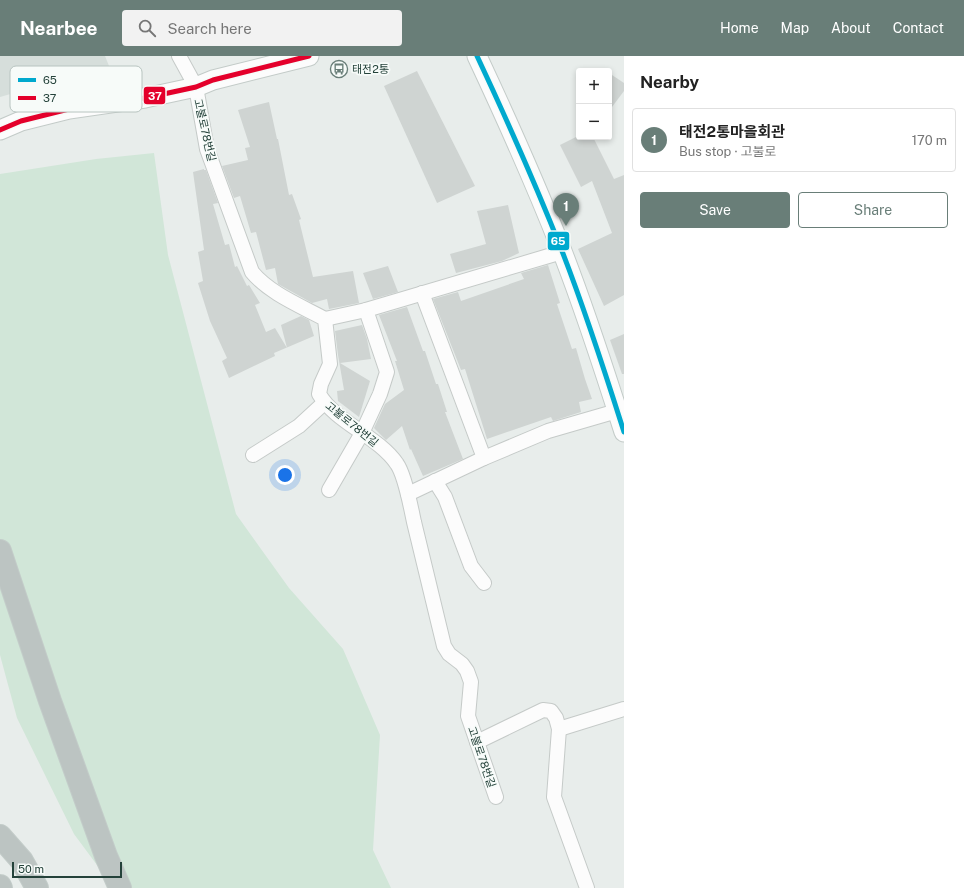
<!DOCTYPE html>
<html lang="en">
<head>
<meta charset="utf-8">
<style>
  body { margin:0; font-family:"Public Sans","Noto Sans KR",sans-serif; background:#f2f2f2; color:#222 }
  .controls { position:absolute; right:12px; top:12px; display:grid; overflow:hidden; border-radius:4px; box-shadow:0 2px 6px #0003 }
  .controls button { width:36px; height:36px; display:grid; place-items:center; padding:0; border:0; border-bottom:1px solid #e0e0e0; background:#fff; color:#222; font:20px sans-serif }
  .scale { position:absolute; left:12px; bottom:10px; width:110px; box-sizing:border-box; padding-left:4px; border:2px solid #24423a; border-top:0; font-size:11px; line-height:14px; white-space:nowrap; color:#24423a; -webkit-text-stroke:3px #f7fbf9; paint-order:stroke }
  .you { position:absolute; left:285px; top:419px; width:14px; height:14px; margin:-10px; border:3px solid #fff; border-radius:50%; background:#1a73e8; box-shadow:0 0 0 6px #1a73e833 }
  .badge { display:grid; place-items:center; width:26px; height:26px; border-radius:50%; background:#697e78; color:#fff; font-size:13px; font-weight:700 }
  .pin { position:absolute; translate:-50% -33px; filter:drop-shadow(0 1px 2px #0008) }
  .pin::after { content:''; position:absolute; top:21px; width:14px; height:12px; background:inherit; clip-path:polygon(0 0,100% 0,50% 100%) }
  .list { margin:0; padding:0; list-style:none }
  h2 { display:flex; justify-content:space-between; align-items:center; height:52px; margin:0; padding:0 16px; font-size:17px }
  h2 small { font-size:13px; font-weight:400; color:#767676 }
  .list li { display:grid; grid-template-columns:26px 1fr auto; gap:12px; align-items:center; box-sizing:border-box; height:64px; margin:0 8px 8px; padding:0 8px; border:1px solid #e0e0e0; border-radius:4px }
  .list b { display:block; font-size:15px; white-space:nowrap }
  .list p { margin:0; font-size:13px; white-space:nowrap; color:#767676 }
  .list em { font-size:13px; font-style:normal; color:#767676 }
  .actions { display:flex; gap:8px; padding:12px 16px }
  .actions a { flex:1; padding:9px 0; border:1px solid #697e78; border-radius:4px; text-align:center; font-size:14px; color:#697e78 }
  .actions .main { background:#697e78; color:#fff }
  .icon { flex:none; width:22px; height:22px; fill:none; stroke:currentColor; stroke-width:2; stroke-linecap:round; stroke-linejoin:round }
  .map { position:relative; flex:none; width:624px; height:832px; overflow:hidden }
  header { display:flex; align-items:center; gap:24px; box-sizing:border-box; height:56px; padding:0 20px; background:#697e78; color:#fff }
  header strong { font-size:19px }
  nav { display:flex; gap:22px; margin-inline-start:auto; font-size:14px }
  .search { width:280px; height:36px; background:#f2f2f2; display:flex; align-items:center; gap:10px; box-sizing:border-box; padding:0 14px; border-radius:4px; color:#767676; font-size:15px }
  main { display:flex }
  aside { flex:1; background:#fff }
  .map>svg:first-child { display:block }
  .built { fill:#d6dedb }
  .green { fill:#d1e6d8 }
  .building { fill:#cfd4d2 }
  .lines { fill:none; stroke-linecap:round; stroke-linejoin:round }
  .street-casing { stroke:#c5cac8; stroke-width:16 }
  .secondary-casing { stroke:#c3cbc8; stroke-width:21 }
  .highway-casing { stroke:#c3ccc9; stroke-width:24 }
  .street { stroke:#fcfcfc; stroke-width:14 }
  .secondary { stroke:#fcfcfc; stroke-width:19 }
  .highway { stroke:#bcc4c2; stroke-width:22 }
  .bus-1-casing { stroke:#f7fbf9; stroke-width:8 }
  .bus-2-casing { stroke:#f7fbf9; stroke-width:8 }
  .bus-1 { stroke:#00a9ce; stroke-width:5 }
  .bus-2 { stroke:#e4002b; stroke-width:5 }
  .labels { text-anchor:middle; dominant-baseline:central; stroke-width:3.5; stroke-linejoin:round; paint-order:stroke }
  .poi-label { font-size:11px; fill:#24423a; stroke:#f7fbf9; text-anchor:start }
  .street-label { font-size:11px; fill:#24423a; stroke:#f7fbf9 }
  .key { fill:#f7fbf9; stroke:#b8c4c0; stroke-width:1 }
  .key-label { font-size:11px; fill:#24423a }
  .line-badge { stroke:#f7fbf9; stroke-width:1.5 }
  .badge-label { font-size:11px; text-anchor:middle; font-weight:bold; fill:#fff }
</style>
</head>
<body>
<header>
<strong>Nearbee</strong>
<div class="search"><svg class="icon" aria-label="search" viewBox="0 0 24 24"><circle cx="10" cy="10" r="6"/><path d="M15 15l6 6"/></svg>Search here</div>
<nav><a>Home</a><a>Map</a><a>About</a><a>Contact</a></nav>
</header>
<main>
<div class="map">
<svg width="624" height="832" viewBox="0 0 624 832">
  <rect width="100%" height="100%" fill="#e8edeb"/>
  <polygon class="built" points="0,0 105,0 109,10 0,41"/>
  <polygon class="green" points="154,97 168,199 236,458 289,532 343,593 380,679 373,794 391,832 114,832 74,778 17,662 0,599 0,118 96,103"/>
  <g class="building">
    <polygon points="417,15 475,130 437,147 384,30"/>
    <polygon points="609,17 624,27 624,35 609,55"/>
    <polygon points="269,46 277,83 278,83 289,139 292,138 301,163 299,164 313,221 353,215 359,247 329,253 327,243 312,247 278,228 275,212 266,214 256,176 251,177 240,140 234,142 222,110 248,104 245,92 250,91 238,54"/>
    <polygon points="576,81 593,81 614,123 624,119 624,239 604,250 578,193 612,177 592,125 581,131 560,89"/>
    <polygon points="204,113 204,114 206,114 218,147 213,148 225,189 229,188 235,211 237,210 247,230 249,229 260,247 255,249 266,276 275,272 287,292 281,269 301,260 309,264 314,280 274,297 275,300 229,322 222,305 227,302 210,265 198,227 203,225 198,196 204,194 193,116"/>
    <polygon points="508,149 519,197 502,205 456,217 450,198 486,188 477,155"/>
    <polygon points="548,209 560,247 557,248 572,293 576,292 585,323 592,343 579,346 581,356 553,365 551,361 487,383 465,313 461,314 433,243 458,236 461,245 524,223 521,217"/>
    <polygon points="388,210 398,236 373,243 363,217"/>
    <polygon points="407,251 423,295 425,295 436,328 438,328 447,356 445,356 463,403 423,420 411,393 410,394 402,370 386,384 374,372 385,348 404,334 395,305 397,305 379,259"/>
    <polygon points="362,269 367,283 371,303 340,307 370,325 359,361 338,345 337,335 344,334 338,299 335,275"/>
    <polygon points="624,278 624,318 622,318 610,284"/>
  </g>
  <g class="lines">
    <g class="street-casing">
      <g id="street">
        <path d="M179,0L196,31L207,93L252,216C269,237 301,250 325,263L330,308L321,328L319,338C336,367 378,380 397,408C405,419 411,452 414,466C424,507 434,549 444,590L449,598L462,608L467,615L471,626L468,660L496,741"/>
        <polyline points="422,237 484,402"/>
        <polyline points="325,263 366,254 562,196"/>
        <polyline points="253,399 299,370 324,347"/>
        <polyline points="435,425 445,441 471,510 484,527"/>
        <polyline points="329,434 362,377 380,338 387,316 366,254"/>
        <polyline points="408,438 484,402 548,375 617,355"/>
        <polyline points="559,673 624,653"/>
        <polyline points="477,686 543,654 551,655 556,662 559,673 554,741 587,832"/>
      </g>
    </g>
    <g class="secondary-casing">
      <g id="secondary">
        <path d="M477,0C507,64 536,129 562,195C585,254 605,316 624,376"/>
        <polyline points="0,74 21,65 69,53 145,42 196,31 213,24 309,0"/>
      </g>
    </g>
    <g class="highway-casing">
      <g id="highway">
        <polyline points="0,495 50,645 106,800 120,832"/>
        <polyline points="0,780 22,805 37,832"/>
        <polyline points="0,830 1,832"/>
      </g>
    </g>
    <use href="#street" class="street"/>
    <use href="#secondary" class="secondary"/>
    <use href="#highway" class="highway"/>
    <g class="bus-1-casing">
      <path id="bus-1" d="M477,0C507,64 536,129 562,195C585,254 605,316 624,376"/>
    </g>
    <g class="bus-2-casing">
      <polyline id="bus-2" points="0,74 21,65 69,53 145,42 196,31 213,24 309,0"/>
    </g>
    <use href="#bus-1" class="bus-1"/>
    <use href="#bus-2" class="bus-2"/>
  </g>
  <defs>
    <g id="bus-ring" transform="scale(0.9)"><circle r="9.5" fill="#f7fbf9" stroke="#697e78" stroke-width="1.5"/><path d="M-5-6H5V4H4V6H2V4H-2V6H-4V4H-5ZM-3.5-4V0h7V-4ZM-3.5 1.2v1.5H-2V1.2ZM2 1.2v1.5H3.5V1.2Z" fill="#697e78"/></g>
  </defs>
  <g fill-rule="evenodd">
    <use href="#bus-ring" x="339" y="13"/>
  </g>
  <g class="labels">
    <g class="poi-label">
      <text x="352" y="13">태전2통</text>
    </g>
    <g class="street-label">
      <text transform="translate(205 74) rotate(77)">고불로78번길</text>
      <text transform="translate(352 368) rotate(39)">고불로78번길</text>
      <text transform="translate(482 701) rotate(71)">고불로78번길</text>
    </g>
  </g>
  <rect x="10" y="10" width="132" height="46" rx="6" class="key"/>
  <rect x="18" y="22" width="18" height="4" fill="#00a9ce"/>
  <rect x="18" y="40" width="18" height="4" fill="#e4002b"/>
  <g class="key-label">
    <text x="43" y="28">65</text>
    <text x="43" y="46">37</text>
  </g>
  <g class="line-badge">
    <rect x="143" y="30" width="23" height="19" rx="4" fill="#e4002b"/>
    <rect x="547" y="175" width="23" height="20" rx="4" fill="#00a9ce"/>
  </g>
  <g class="badge-label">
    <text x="155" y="44">37</text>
    <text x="558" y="189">65</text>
  </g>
</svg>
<div class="controls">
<button>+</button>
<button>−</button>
</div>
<div class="scale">50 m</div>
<div class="you"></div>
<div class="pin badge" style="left:566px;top:170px">1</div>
</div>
<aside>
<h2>Nearby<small></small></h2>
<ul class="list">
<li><span class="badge">1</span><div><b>태전2통마을회관</b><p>Bus stop · 고불로</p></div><em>170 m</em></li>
</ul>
<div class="actions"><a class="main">Save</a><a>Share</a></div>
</aside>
</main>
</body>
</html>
